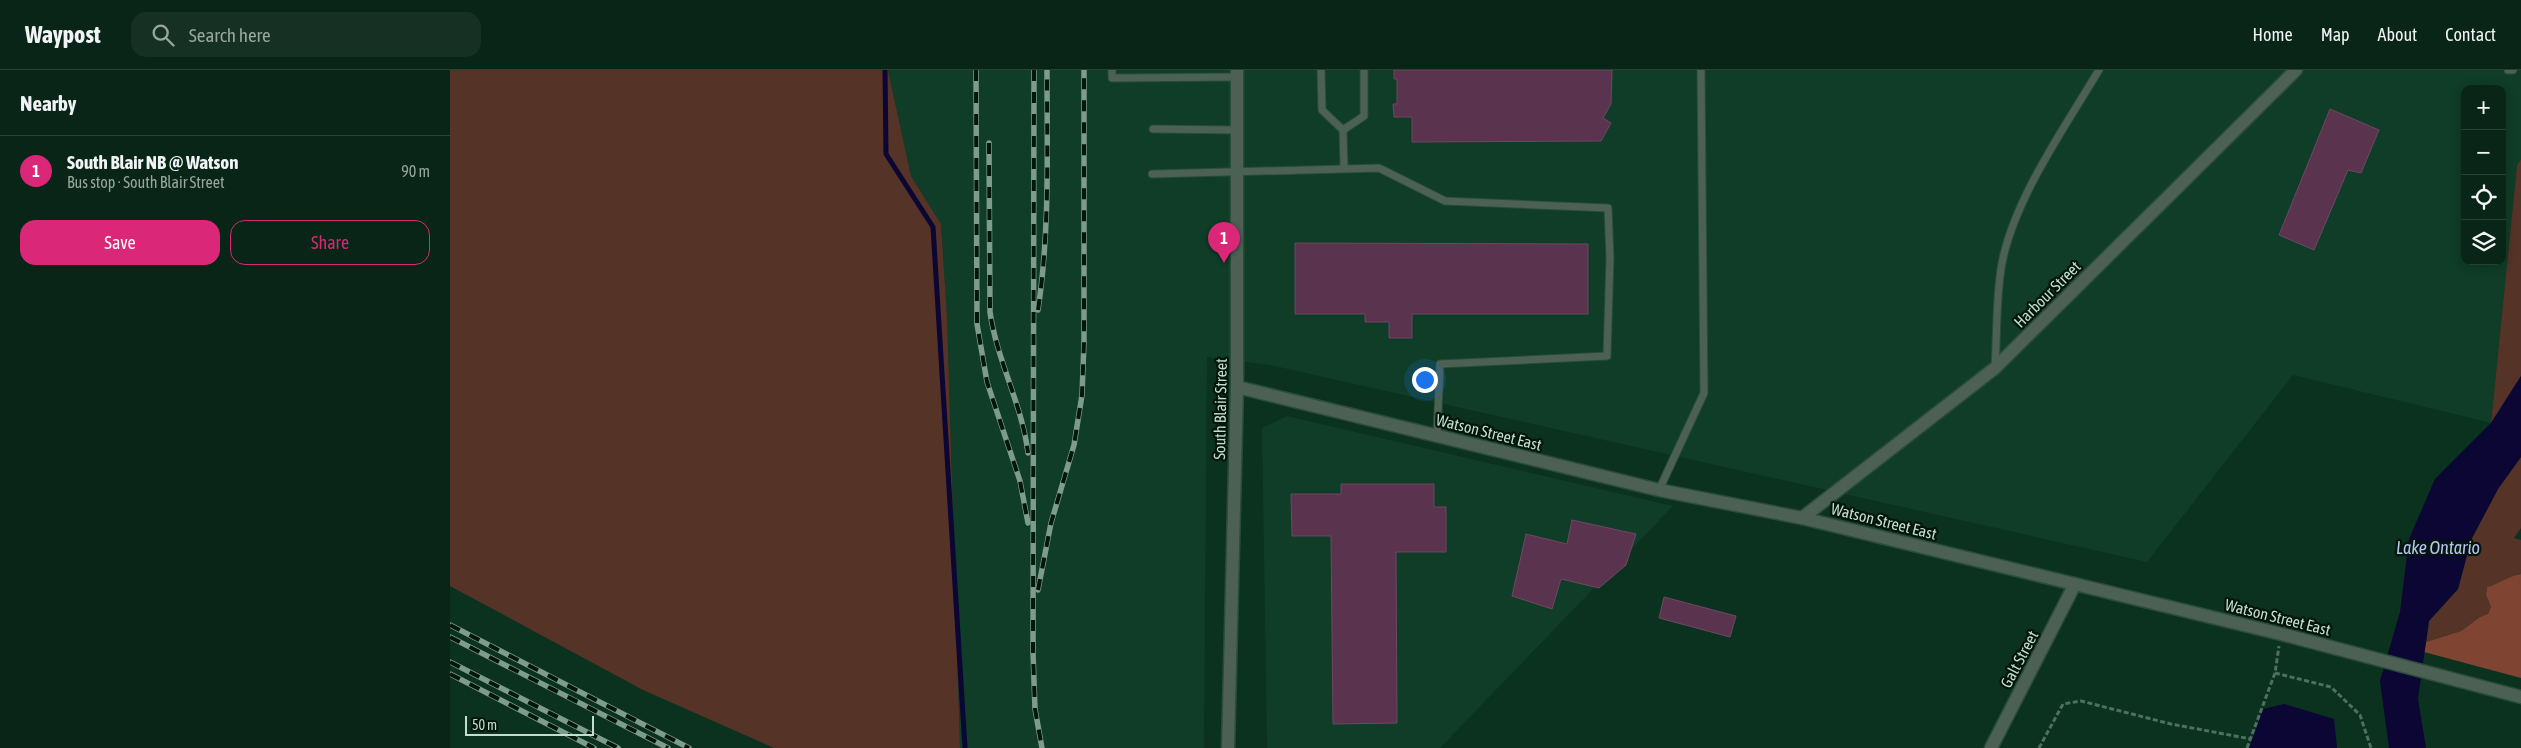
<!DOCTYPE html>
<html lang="en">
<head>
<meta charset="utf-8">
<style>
  body { margin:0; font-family:"Asap Condensed",sans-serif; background:#163124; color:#f1f3f6 }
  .controls { position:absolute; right:15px; top:15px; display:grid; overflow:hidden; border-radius:10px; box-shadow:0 2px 12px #0003 }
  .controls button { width:45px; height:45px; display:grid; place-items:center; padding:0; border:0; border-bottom:1px solid #294236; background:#082517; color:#f1f3f6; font:25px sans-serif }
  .scale { position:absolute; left:15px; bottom:12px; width:129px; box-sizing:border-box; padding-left:5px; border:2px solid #c4ddce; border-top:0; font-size:14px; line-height:18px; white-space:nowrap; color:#c4ddce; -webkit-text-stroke:4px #03160c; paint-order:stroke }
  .you { position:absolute; left:974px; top:309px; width:18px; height:18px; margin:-12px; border:4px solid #fff; border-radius:50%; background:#1a73e8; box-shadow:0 0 0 8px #1a73e833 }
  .badge { display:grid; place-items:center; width:32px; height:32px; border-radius:50%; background:#db2777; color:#fff; font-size:16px; font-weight:700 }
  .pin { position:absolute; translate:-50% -41px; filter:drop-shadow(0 1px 2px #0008) }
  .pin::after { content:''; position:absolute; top:26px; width:18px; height:15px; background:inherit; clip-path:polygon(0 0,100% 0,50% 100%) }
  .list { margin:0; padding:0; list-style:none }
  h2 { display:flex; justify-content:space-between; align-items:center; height:65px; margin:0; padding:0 20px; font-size:21px }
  h2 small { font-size:16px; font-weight:400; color:#98a5a1 }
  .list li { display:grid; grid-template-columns:32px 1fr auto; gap:15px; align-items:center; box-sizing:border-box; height:70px; padding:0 20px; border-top:1px solid #294236 }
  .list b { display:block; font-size:19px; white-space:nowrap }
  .list p { margin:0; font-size:16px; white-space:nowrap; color:#98a5a1 }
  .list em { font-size:16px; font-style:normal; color:#98a5a1 }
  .actions { display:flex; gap:10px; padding:15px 20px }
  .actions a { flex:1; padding:11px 0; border:1px solid #db2777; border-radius:15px; text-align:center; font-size:18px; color:#db2777 }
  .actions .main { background:#db2777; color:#fff }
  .icon { flex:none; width:28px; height:28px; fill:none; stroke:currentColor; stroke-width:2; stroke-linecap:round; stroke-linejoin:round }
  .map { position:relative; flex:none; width:2071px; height:678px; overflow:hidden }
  header { display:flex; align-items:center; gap:30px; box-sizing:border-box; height:70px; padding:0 25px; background:#082517; border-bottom:1px solid #294236 }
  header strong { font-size:24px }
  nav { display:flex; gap:28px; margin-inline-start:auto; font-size:18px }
  .search { width:350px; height:45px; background:#163124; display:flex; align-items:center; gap:12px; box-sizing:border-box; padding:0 18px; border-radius:15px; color:#98a5a1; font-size:19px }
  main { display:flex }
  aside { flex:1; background:#082517 }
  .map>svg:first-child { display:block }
  .built { fill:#0f3d27; fill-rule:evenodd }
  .green { fill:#553327 }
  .forest { fill:#7f4532 }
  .water { fill:#0b0633 }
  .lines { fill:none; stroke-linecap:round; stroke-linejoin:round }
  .stream { stroke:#0b0633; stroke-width:5 }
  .building { fill:#5a334f; stroke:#6f4763 }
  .service-casing { stroke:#294d3b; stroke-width:9 }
  .minor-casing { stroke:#294d3b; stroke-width:15 }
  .tertiary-casing { stroke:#294d3b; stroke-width:15 }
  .path { stroke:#4f705f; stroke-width:3; stroke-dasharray:5 2.5; stroke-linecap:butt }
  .service { stroke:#4c6054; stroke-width:7 }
  .minor { stroke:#4c6054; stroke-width:12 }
  .tertiary { stroke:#4c6054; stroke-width:12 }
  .rail-casing { stroke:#7e9c8c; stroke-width:5.5 }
  .rail { stroke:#03160c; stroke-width:4; stroke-dasharray:11; stroke-linecap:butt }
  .labels { text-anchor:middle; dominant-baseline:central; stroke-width:4.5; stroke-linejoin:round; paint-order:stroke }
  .street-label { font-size:16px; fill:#c4ddce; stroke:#03160c }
  .water-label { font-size:18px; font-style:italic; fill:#bbc2f3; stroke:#03160c }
</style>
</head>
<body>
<header>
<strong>Waypost</strong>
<div class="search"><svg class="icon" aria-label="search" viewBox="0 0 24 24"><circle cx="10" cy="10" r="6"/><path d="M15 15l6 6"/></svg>Search here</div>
<nav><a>Home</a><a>Map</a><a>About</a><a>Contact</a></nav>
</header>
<main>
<aside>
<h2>Nearby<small></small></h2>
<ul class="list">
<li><span class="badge">1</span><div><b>South Blair NB @ Watson</b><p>Bus stop · South Blair Street</p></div><em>90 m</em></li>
</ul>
<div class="actions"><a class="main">Save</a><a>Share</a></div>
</aside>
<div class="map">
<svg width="2071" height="678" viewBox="0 0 2071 678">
  <rect width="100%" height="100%" fill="#0b311f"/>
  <g class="built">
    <path d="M438,0H2071V89L2067,95L2041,353L1843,305L1697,492L820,295L757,287L754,678H510L497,247L491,154L461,106ZM2015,19H2052V191H2015Z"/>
    <polygon points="837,346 1223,436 990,678 817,678 812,358"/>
  </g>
  <g class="green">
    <polygon points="0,0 438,0 461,106 491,154 497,247 510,678 324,678 193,620 0,516"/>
    <polygon points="2071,89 2071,306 2041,353 2067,95"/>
    <path d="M2071,387V458L2064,468L2071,470V504C2059,506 2049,514 2037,517L2036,525L2041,537L2038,545L2030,547L2011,561L1976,572L1979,551L2008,519L2021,470L2048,419Z"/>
  </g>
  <path class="forest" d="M2071,504V608L1974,582L1976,572L2011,561L2030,547L2038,544L2041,537L2036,525L2037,517C2049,514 2058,506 2071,504Z"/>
  <g class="water">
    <polygon points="2071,306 2071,387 2048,419 2021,470 2008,519 1979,551 1968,629 1976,678 1939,678 1930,611 1950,542 1959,469 1985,409 2041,353"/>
    <polygon points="1834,634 1884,649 1887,678 1799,678 1813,639"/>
  </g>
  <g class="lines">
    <polyline class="stream" points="435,0 436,84 483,157 515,678"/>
  </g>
  <g class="building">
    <polygon points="944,0 1162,0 1161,34 1153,48 1161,53 1151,71 962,72 962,47 944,47 943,34 947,34 947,9 944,9"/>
    <polygon points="1880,39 1929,60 1911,103 1898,100 1864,180 1829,165"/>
    <polygon points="845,173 1138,174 1138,244 962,244 962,268 939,268 939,252 915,252 915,244 845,244"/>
    <polygon points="891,414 984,414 984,437 996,437 996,482 946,482 947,653 883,654 881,466 842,466 841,424 891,424"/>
    <polygon points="1122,450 1186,464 1176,495 1149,518 1111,509 1102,539 1062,526 1076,464 1117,474"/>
    <polygon points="1214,527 1286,546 1280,567 1209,548"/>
  </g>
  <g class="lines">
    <g class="service-casing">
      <g id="service">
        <polyline points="662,0 662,8 787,7"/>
        <polyline points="871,0 872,40 893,60 894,98"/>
        <polyline points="2058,0 2063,0"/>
        <polyline points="703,59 787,60"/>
        <polyline points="893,60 914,46 914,0"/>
        <polyline points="702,104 929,98 995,131 1158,138 1160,188 1157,286 990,294 987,366"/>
        <path d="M1545,298C1547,265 1546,231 1551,199C1561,133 1615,57 1649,0"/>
        <polyline points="1209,420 1254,323 1251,0"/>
      </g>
    </g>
    <g class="minor-casing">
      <g id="minor">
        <polyline points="787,317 1209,420 1352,448 1831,564 2071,627"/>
        <polyline points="1352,448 1545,298 1846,0"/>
        <polyline points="1541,678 1625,514"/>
      </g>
    </g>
    <g class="tertiary-casing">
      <polyline id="tertiary" points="778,678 787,317 787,0"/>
    </g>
    <g class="path">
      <polyline points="1825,603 1881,617 1910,645 1921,678"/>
      <polyline points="1589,678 1613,634 1631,631 1721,654 1801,669"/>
      <polyline points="1797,678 1825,603 1829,576"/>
    </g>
    <use href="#service" class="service"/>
    <use href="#minor" class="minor"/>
    <use href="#tertiary" class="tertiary"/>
    <g class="rail-casing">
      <g id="rail">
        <polyline points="526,0 527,254 537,312 570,411 578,453"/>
        <polyline points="584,0 583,583 585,639 592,678"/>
        <path d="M539,73L540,242C547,291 572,334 578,383"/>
        <path d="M588,240C600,160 597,80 597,0"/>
        <polyline points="588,520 601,453 624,375 632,325 634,272 634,0"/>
        <polyline points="0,555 239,678"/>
        <polyline points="0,567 218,678"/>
        <polyline points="0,592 168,678"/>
        <polyline points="0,604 144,678"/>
      </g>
    </g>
    <use href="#rail" class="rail"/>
  </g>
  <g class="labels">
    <g class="street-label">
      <text transform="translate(1597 224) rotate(-45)">Harbour Street</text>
      <text transform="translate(770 339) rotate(-89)">South Blair Street</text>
      <text transform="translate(1039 362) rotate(14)">Watson Street East</text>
      <text transform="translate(1434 451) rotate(14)">Watson Street East</text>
      <text transform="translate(1828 547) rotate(14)">Watson Street East</text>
      <text transform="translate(1569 589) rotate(-62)">Galt Street</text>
    </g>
    <g class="water-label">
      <text x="1988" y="477">Lake Ontario</text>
    </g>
  </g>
</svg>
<div class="controls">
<button>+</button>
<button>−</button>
<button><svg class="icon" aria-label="locate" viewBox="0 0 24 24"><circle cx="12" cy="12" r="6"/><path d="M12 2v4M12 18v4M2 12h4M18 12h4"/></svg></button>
<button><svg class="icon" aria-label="layers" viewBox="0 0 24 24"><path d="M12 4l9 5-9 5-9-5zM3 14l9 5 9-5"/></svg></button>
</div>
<div class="scale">50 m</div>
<div class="you"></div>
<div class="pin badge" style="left:774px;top:193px">1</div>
</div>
</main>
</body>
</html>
